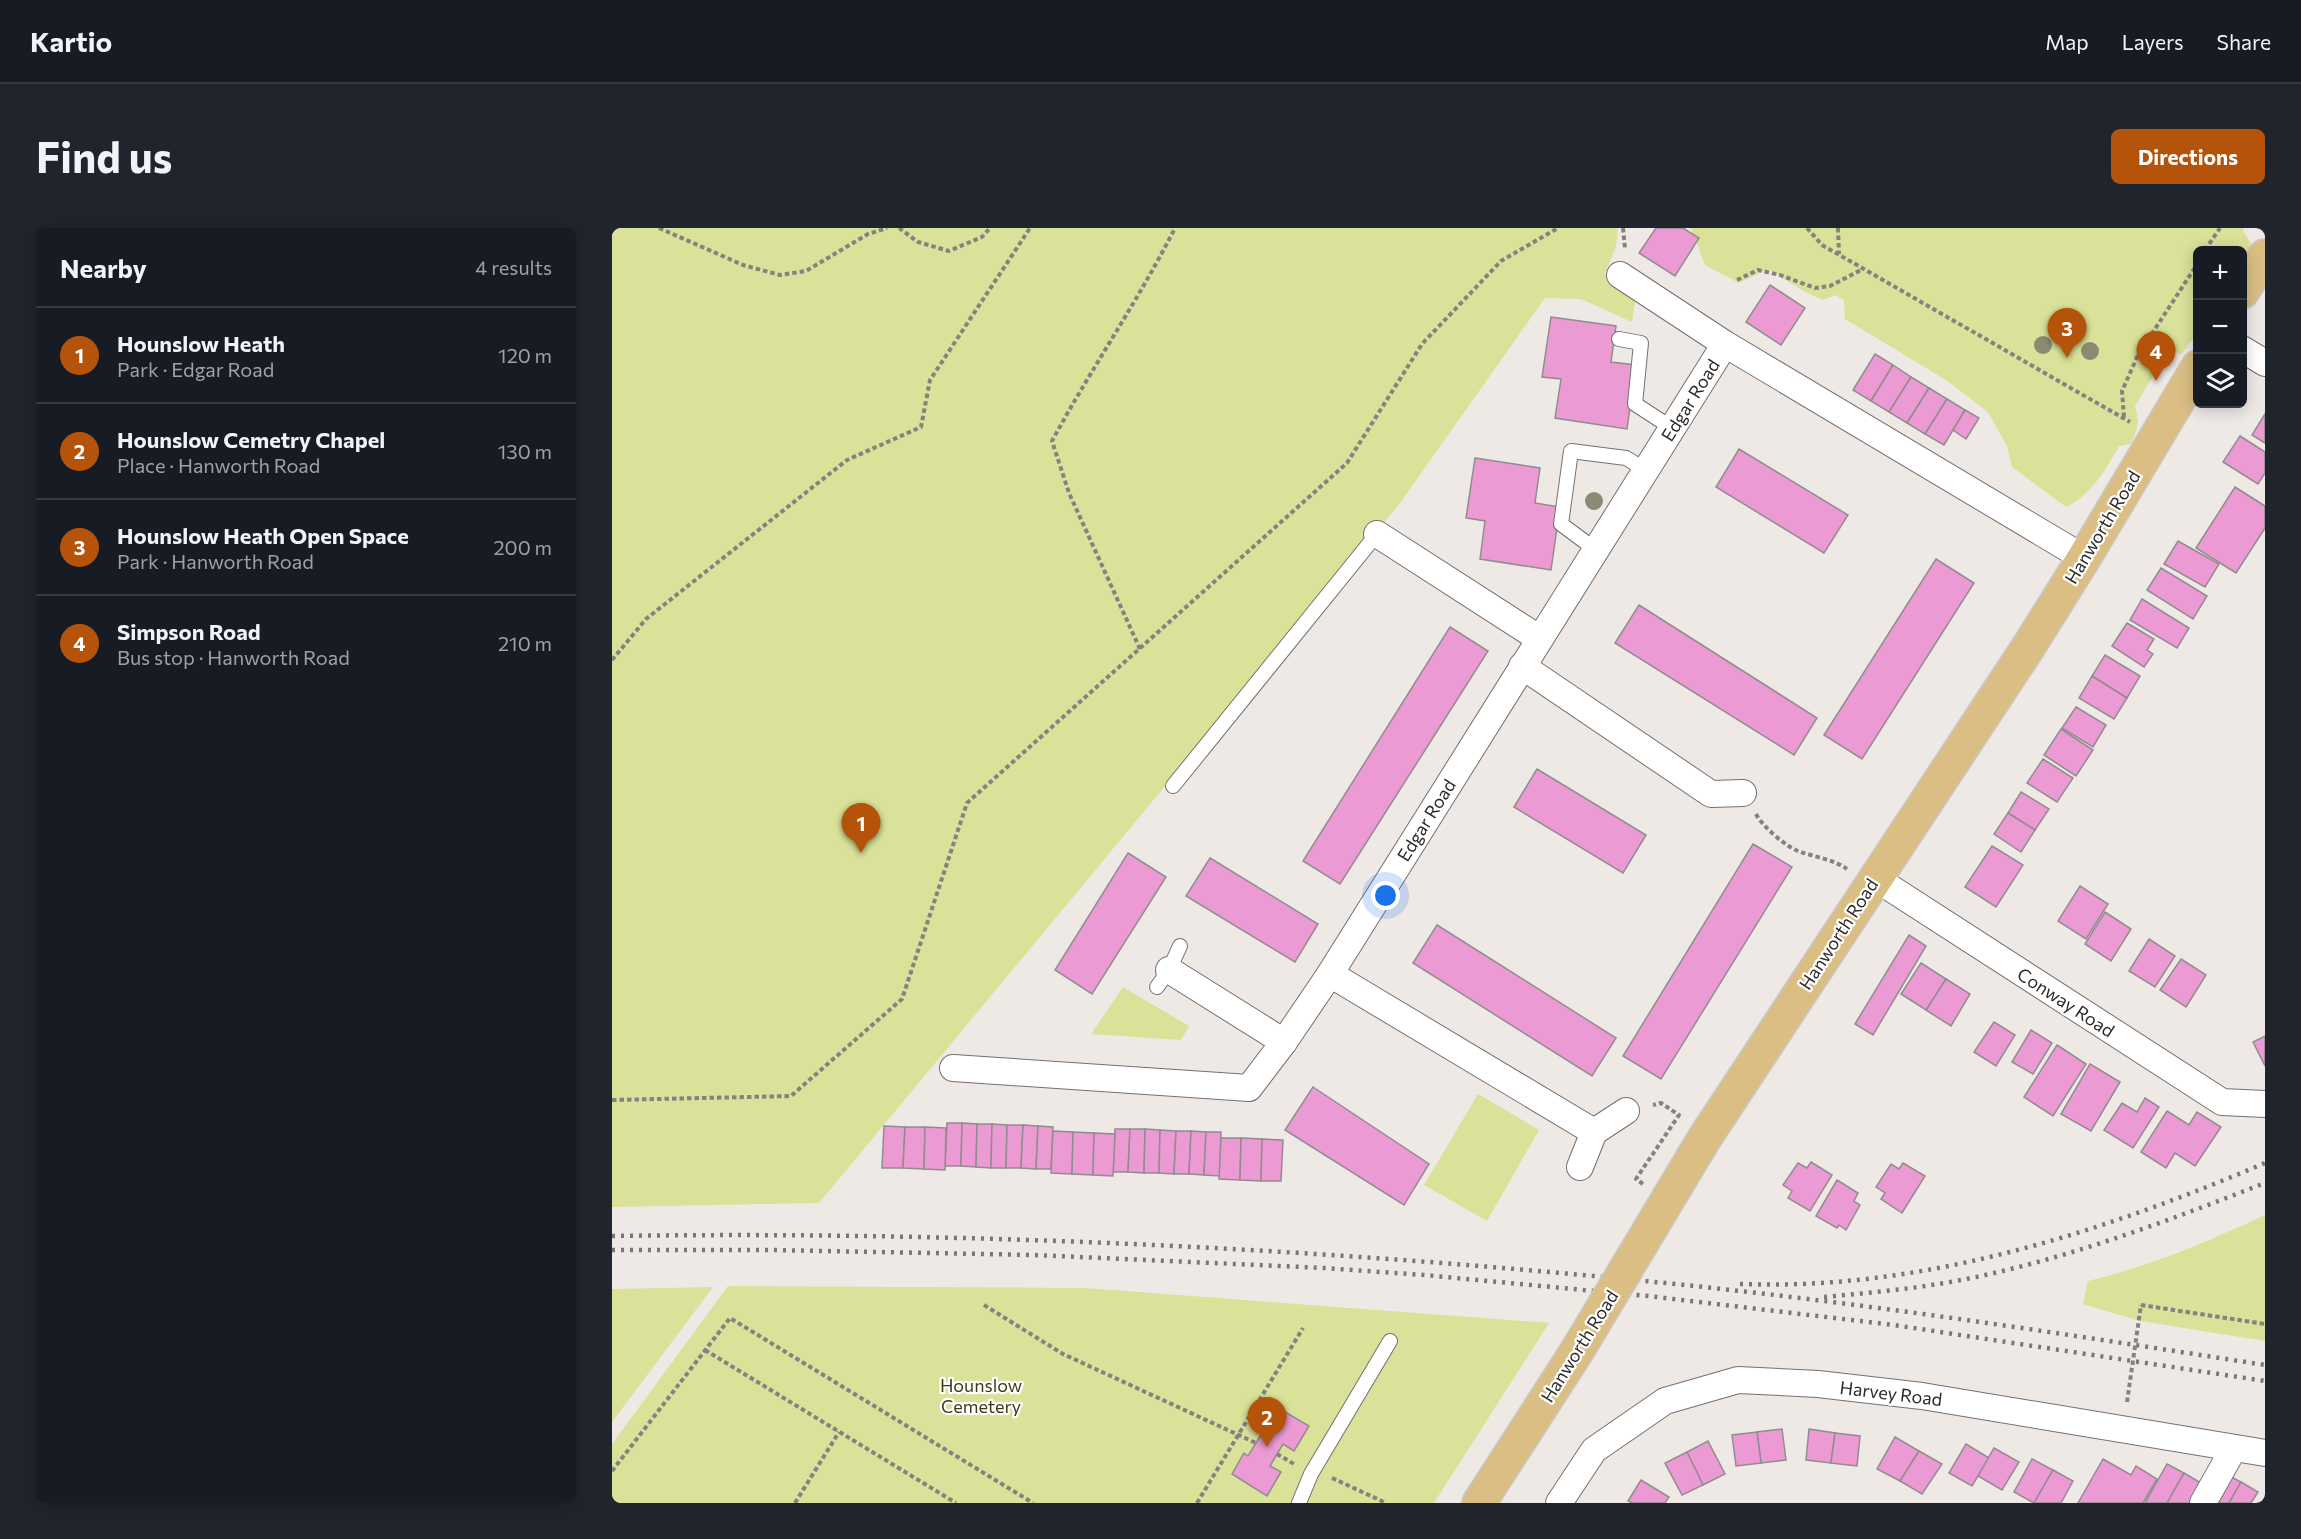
<!DOCTYPE html>
<html lang="en">
<head>
<meta charset="utf-8">
<style>
  body { margin:0; font-family:Commissioner,sans-serif; background:#20242c; color:#f1f3f6 }
  .controls { position:absolute; right:18px; top:18px; display:grid; overflow:hidden; border-radius:9px; box-shadow:0 3px 15px #0003 }
  .controls button { width:54px; height:54px; display:grid; place-items:center; padding:0; border:0; border-bottom:2px solid #363941; background:#171b24; color:#f1f3f6; font:30px sans-serif }
  .you { position:absolute; left:774px; top:668px; width:21px; height:21px; margin:-15px; border:4px solid #fff; border-radius:50%; background:#1a73e8; box-shadow:0 0 0 9px #1a73e833 }
  .badge { display:grid; place-items:center; width:39px; height:39px; border-radius:50%; background:#b45309; color:#fff; font-size:20px; font-weight:700 }
  .pin { position:absolute; translate:-50% -50px; filter:drop-shadow(0 2px 3px #0008) }
  .pin::after { content:''; position:absolute; top:32px; width:21px; height:18px; background:inherit; clip-path:polygon(0 0,100% 0,50% 100%) }
  .list { margin:0; padding:0; list-style:none }
  h2 { display:flex; justify-content:space-between; align-items:center; height:78px; margin:0; padding:0 24px; font-size:26px }
  h2 small { font-size:20px; font-weight:400; color:#9ea1a6 }
  .list li { display:grid; grid-template-columns:39px 1fr auto; gap:18px; align-items:center; box-sizing:border-box; height:96px; padding:0 24px; border-top:2px solid #363941 }
  .list b { display:block; font-size:22px; white-space:nowrap }
  .list p { margin:0; font-size:20px; white-space:nowrap; color:#9ea1a6 }
  .list em { font-size:20px; font-style:normal; color:#9ea1a6 }
  .icon { flex:none; width:33px; height:33px; fill:none; stroke:currentColor; stroke-width:2; stroke-linecap:round; stroke-linejoin:round }
  .map { position:relative; flex:none; width:1653px; height:1275px; overflow:hidden; border-radius:9px }
  header { display:flex; align-items:center; gap:36px; box-sizing:border-box; height:84px; padding:0 30px; background:#171b24; border-bottom:2px solid #363941 }
  header strong { font-size:28px }
  nav { display:flex; gap:33px; margin-inline-start:auto; font-size:21px }
  .intro { display:flex; align-items:center; justify-content:space-between; box-sizing:border-box; height:144px; padding:0 36px }
  h1 { margin:0; font-size:42px }
  .button { padding:15px 27px; border-radius:9px; background:#b45309; color:#fff; font-size:21px; font-weight:700 }
  main { display:flex; gap:36px; padding:0 36px }
  aside { flex:1; background:#171b24; border-radius:9px; box-shadow:0 3px 15px #0003 }
  .map>svg:first-child { display:block }
  .green { fill:#dae198 }
  .building { fill:#eb9ad3; stroke:#918c8f; stroke-width:1.5 }
  .lines { fill:none; stroke-linecap:round; stroke-linejoin:round }
  .service-casing { stroke:#756f6e; stroke-width:16 }
  .minor-casing { stroke:#756f6e; stroke-width:28 }
  .primary-casing { stroke:#c8c8c7; stroke-width:36 }
  .path { stroke:#858280; stroke-width:4; stroke-dasharray:4.5 3; stroke-linecap:butt }
  .service { stroke:#fff; stroke-width:14 }
  .minor { stroke:#fff; stroke-width:26 }
  .primary { stroke:#dabe84; stroke-width:33 }
  .rail { stroke:#7a7675; stroke-width:4.5; stroke-dasharray:3 6; stroke-linecap:butt }
  .primary-bridge-casing { stroke:#c8c8c7; stroke-width:36; stroke-linecap:butt }
  .path-bridge { stroke:#858280; stroke-width:4; stroke-dasharray:4.5 3; stroke-linecap:butt }
  .primary-bridge { stroke:#dabe84; stroke-width:33 }
  .tree { fill:#8b8a72 }
  .labels { text-anchor:middle; dominant-baseline:central; stroke-width:4.5; stroke-linejoin:round; paint-order:stroke }
  .street-label { font-size:18px; fill:#2c2a29; stroke:#fff }
  .park-label { font-size:18px; fill:#393c14; stroke:#fff }
</style>
</head>
<body>
<header>
<strong>Kartio</strong>
<nav><a>Map</a><a>Layers</a><a>Share</a></nav>
</header>
<div class="intro"><h1>Find us</h1><a class="button">Directions</a></div>
<main>
<aside>
<h2>Nearby<small>4 results</small></h2>
<ul class="list">
<li><span class="badge">1</span><div><b>Hounslow Heath</b><p>Park · Edgar Road</p></div><em>120 m</em></li>
<li><span class="badge">2</span><div><b>Hounslow Cemetry Chapel</b><p>Place · Hanworth Road</p></div><em>130 m</em></li>
<li><span class="badge">3</span><div><b>Hounslow Heath Open Space</b><p>Park · Hanworth Road</p></div><em>200 m</em></li>
<li><span class="badge">4</span><div><b>Simpson Road</b><p>Bus stop · Hanworth Road</p></div><em>210 m</em></li>
</ul>
</aside>
<div class="map">
<svg width="1653" height="1275" viewBox="0 0 1653 1275">
  <rect width="100%" height="100%" fill="#efe9e6"/>
  <g class="green">
    <polygon points="0,0 1006,0 1004,19 993,45 1024,65 1020,94 969,71 933,70 788,275 207,975 0,979"/>
    <path d="M1079,0H1632L1631,3L1639,15L1631,41L1630,22H1586L1585,105L1569,127L1557,121L1523,178C1528,194 1526,202 1518,216L1507,218C1493,243 1480,266 1454,279L1400,239L1395,218L1376,184L1334,152L1233,91L1232,72L1223,67L1211,72L1193,64L1156,41L1127,55L1093,37Z"/>
    <polygon points="511,759 577,798 569,812 479,806"/>
    <polygon points="866,866 927,902 875,993 812,957"/>
    <path d="M1653,987V1113L1528,1093L1471,1076L1476,1053C1541,1037 1593,1015 1653,987Z"/>
    <polygon points="116,1058 473,1060 937,1095 822,1275 0,1275 0,1216"/>
    <polygon points="101,1059 0,1194 0,1061"/>
  </g>
  <g class="building">
    <polygon points="1044,0 1071,0 1087,10 1063,48 1027,25"/>
    <polygon points="1158,57 1193,80 1169,117 1134,94"/>
    <polygon points="939,89 1004,98 999,134 1024,137 1015,201 943,190 949,151 930,149"/>
    <polygon points="1263,126 1281,137 1259,173 1241,162"/>
    <polygon points="1281,137 1299,149 1277,184 1259,173"/>
    <polygon points="1299,149 1317,160 1295,195 1277,184"/>
    <polygon points="1317,160 1335,171 1313,206 1295,195"/>
    <polygon points="1335,171 1353,182 1332,217 1313,206"/>
    <polygon points="1353,182 1367,190 1354,211 1341,202"/>
    <polygon points="1653,186 1653,215 1640,207"/>
    <polygon points="1628,208 1653,224 1653,245 1646,256 1611,234"/>
    <polygon points="1127,221 1236,287 1212,325 1104,259"/>
    <polygon points="863,230 928,240 923,275 948,279 939,342 868,331 873,293 854,290"/>
    <polygon points="1623,259 1653,278 1653,300 1624,345 1584,320"/>
    <polygon points="1566,313 1607,336 1593,359 1552,336"/>
    <polygon points="1324,331 1362,355 1250,531 1212,507"/>
    <polygon points="1549,340 1595,368 1581,391 1535,362"/>
    <polygon points="1530,371 1577,400 1565,420 1518,392"/>
    <polygon points="1027,377 1205,490 1182,527 1003,415"/>
    <polygon points="1515,395 1542,411 1535,422 1541,426 1532,439 1500,418"/>
    <polygon points="838,399 876,423 728,656 691,633"/>
    <polygon points="1493,427 1528,448 1515,470 1480,448"/>
    <polygon points="1480,448 1515,470 1502,491 1467,470"/>
    <polygon points="1464,479 1494,497 1481,519 1450,500"/>
    <polygon points="1449,501 1481,522 1464,548 1432,527"/>
    <polygon points="1431,531 1461,550 1445,574 1415,555"/>
    <polygon points="925,541 1034,607 1011,645 902,579"/>
    <polygon points="1409,564 1437,581 1423,602 1396,585"/>
    <polygon points="1396,585 1423,602 1409,624 1382,606"/>
    <polygon points="1141,616 1180,639 1049,851 1011,828"/>
    <polygon points="1380,618 1411,637 1384,679 1353,659"/>
    <polygon points="516,625 554,649 480,766 443,742"/>
    <polygon points="598,630 706,696 683,734 574,668"/>
    <polygon points="1468,658 1496,676 1474,711 1446,693"/>
    <polygon points="1493,684 1519,701 1499,733 1473,716"/>
    <polygon points="825,697 1004,810 980,848 801,735"/>
    <polygon points="1297,707 1314,718 1261,807 1243,796"/>
    <polygon points="1537,711 1563,728 1543,759 1517,743"/>
    <polygon points="1569,731 1594,747 1574,779 1548,762"/>
    <polygon points="1309,735 1334,751 1314,782 1289,766"/>
    <polygon points="1334,751 1358,766 1339,798 1314,782"/>
    <polygon points="1382,794 1403,807 1384,838 1362,824"/>
    <polygon points="1419,802 1440,815 1421,846 1400,834"/>
    <polygon points="1653,808 1653,838 1641,814"/>
    <polygon points="1445,817 1474,836 1441,888 1412,869"/>
    <polygon points="1478,836 1508,854 1479,903 1449,886"/>
    <polygon points="701,859 817,936 792,977 673,902"/>
    <polygon points="1533,870 1547,879 1521,920 1492,902 1510,875 1525,884"/>
    <polygon points="1555,883 1577,897 1585,884 1609,899 1583,938 1563,925 1554,940 1529,924"/>
    <polygon points="335,895 350,895 349,938 333,938"/>
    <polygon points="350,895 365,896 364,939 349,938"/>
    <polygon points="365,896 380,896 379,940 364,939"/>
    <polygon points="380,896 395,897 394,940 379,940"/>
    <polygon points="395,897 411,897 409,940 394,940"/>
    <polygon points="411,897 426,898 424,941 409,940"/>
    <polygon points="272,898 293,899 291,940 270,940"/>
    <polygon points="426,898 441,899 439,941 424,941"/>
    <polygon points="293,899 313,899 312,941 291,940"/>
    <polygon points="313,899 334,900 333,942 312,941"/>
    <polygon points="503,901 518,901 516,944 501,944"/>
    <polygon points="518,901 533,901 532,945 516,944"/>
    <polygon points="533,901 548,902 547,945 532,945"/>
    <polygon points="548,902 564,903 562,946 547,945"/>
    <polygon points="441,903 461,904 460,946 439,945"/>
    <polygon points="564,903 579,903 577,946 562,946"/>
    <polygon points="579,903 594,904 592,947 577,946"/>
    <polygon points="461,904 482,905 481,947 460,946"/>
    <polygon points="594,904 609,904 608,948 592,947"/>
    <polygon points="482,905 503,906 501,948 481,947"/>
    <polygon points="609,910 629,910 628,952 607,951"/>
    <polygon points="629,910 650,911 649,953 628,952"/>
    <polygon points="650,911 671,912 669,953 649,953"/>
    <polygon points="1199,934 1220,947 1198,983 1176,970 1180,963 1171,957 1186,935 1195,940"/>
    <polygon points="1291,935 1313,948 1290,985 1269,971 1273,965 1264,959 1279,936 1287,941"/>
    <polygon points="1225,952 1246,965 1242,973 1248,977 1234,1002 1227,997 1225,1000 1204,988"/>
    <polygon points="661,1177 697,1198 682,1223 671,1216 658,1238 669,1244 655,1268 620,1246 632,1225 636,1228 652,1202 647,1199"/>
    <polygon points="1170,1201 1174,1232 1149,1235 1145,1204"/>
    <polygon points="1197,1201 1223,1205 1219,1235 1194,1232"/>
    <polygon points="1145,1204 1149,1235 1124,1238 1120,1207"/>
    <polygon points="1223,1205 1248,1208 1245,1238 1219,1235"/>
    <polygon points="1283,1209 1307,1223 1288,1253 1265,1241"/>
    <polygon points="1096,1213 1113,1246 1091,1257 1075,1224"/>
    <polygon points="1354,1216 1377,1230 1360,1258 1337,1245"/>
    <polygon points="1382,1220 1407,1234 1390,1262 1366,1248"/>
    <polygon points="1307,1223 1330,1236 1310,1266 1288,1253"/>
    <polygon points="1075,1224 1091,1257 1070,1267 1053,1235"/>
    <polygon points="1420,1231 1441,1242 1422,1275 1402,1264"/>
    <polygon points="1491,1231 1519,1247 1524,1238 1545,1251 1531,1275 1466,1275"/>
    <polygon points="1555,1236 1572,1245 1555,1275 1533,1275"/>
    <polygon points="1441,1242 1461,1253 1449,1275 1422,1275"/>
    <polygon points="1572,1245 1589,1255 1578,1275 1555,1275"/>
    <polygon points="1612,1245 1629,1254 1617,1275 1595,1275"/>
    <polygon points="1029,1252 1057,1269 1053,1275 1020,1275 1016,1273"/>
    <polygon points="1629,1254 1646,1264 1639,1275 1617,1275"/>
  </g>
  <g class="lines">
    <g class="service-casing">
      <g id="service">
        <polyline points="1007,111 1029,115 1023,176 1060,200"/>
        <polyline points="984,322 949,296 959,223 1014,230 1034,242"/>
        <polyline points="561,558 765,306"/>
        <polyline points="545,759 557,742 568,718"/>
        <polyline points="687,1275 699,1246 778,1113"/>
      </g>
    </g>
    <g class="minor-casing">
      <g id="minor">
        <polyline points="1008,47 1113,116 1472,330"/>
        <polyline points="1630,121 1653,135"/>
        <polyline points="765,306 928,411"/>
        <polyline points="910,438 1099,566 1131,565"/>
        <polyline points="1263,650 1610,874 1653,876"/>
        <polyline points="557,742 672,814"/>
        <polyline points="718,746 982,904"/>
        <polyline points="341,840 637,860 672,814 718,746 1113,116"/>
        <polyline points="968,939 982,904 1014,883"/>
        <polyline points="947,1275 982,1222 1053,1173 1126,1152 1206,1156 1310,1168 1653,1225"/>
        <polyline points="1591,1275 1622,1220"/>
      </g>
    </g>
    <g class="primary-casing">
      <g id="primary">
        <polyline points="1630,64 1653,28"/>
        <polyline points="1092,911 1417,418 1472,330 1586,139"/>
        <polyline points="867,1275 965,1123"/>
      </g>
    </g>
    <g class="path">
      <polyline points="47,0 131,37 168,47 194,43 256,6 275,0"/>
      <polyline points="287,0 306,14 337,23 370,9 378,0"/>
      <polyline points="1011,0 1013,20"/>
      <polyline points="1195,0 1210,17 1518,194"/>
      <polyline points="1226,0 1227,26"/>
      <polyline points="1593,22 1608,0"/>
      <polyline points="1125,52 1146,42 1168,47 1203,60 1218,58 1251,41"/>
      <polyline points="1512,189 1510,163 1526,127 1586,35"/>
      <path d="M528,421L457,265L440,213C479,141 526,73 563,0"/>
      <polyline points="0,432 34,391 235,232 309,199 318,152 418,0"/>
      <path d="M1144,586C1150,598 1173,618 1186,623C1202,629 1221,631 1235,641"/>
      <polyline points="0,872 179,868 290,771 355,575 735,235 810,116 889,33 946,0"/>
      <polyline points="1031,956 1024,951 1067,887 1049,875 1041,877"/>
      <polyline points="372,1077 451,1126 644,1215"/>
      <polyline points="1529,1077 1653,1096"/>
      <polyline points="93,1122 344,1275"/>
      <polyline points="665,1226 682,1236"/>
      <polyline points="0,1243 118,1090 421,1275"/>
      <polyline points="720,1250 774,1275"/>
      <polyline points="183,1275 227,1204"/>
      <polyline points="585,1275 691,1100"/>
    </g>
    <use href="#service" class="service"/>
    <use href="#minor" class="minor"/>
    <use href="#primary" class="primary"/>
    <g class="rail">
      <path d="M0,1008C345,1003 690,1019 1033,1053C1240,1073 1447,1105 1653,1137"/>
      <polyline points="0,1022 159,1022 423,1027 712,1040 812,1047 1036,1068 1282,1097 1653,1153"/>
      <path d="M1128,1056C1309,1063 1488,1005 1653,935"/>
      <path d="M1212,1069C1256,1065 1300,1061 1344,1053C1450,1033 1553,994 1653,955"/>
    </g>
    <g class="primary-bridge-casing">
      <polyline id="primary-bridge" points="965,1123 1092,911"/>
    </g>
    <polyline class="path-bridge" points="1515,1174 1529,1077"/>
    <use href="#primary-bridge" class="primary-bridge"/>
  </g>
  <g class="tree">
    <circle cx="1431" cy="117" r="9"/>
    <circle cx="1478" cy="123" r="9"/>
    <circle cx="982" cy="273" r="9"/>
  </g>
  <g class="labels">
    <g class="street-label">
      <text transform="translate(1078 172) rotate(-58)">Edgar Road</text>
      <text transform="translate(1490 299) rotate(-59)">Hanworth Road</text>
      <text transform="translate(814 592) rotate(-58)">Edgar Road</text>
      <text transform="translate(1226 706) rotate(-57)">Hanworth Road</text>
      <text transform="translate(1454 774) rotate(33)">Conway Road</text>
      <text transform="translate(967 1118) rotate(-58)">Hanworth Road</text>
      <text transform="translate(1279 1165) rotate(7)">Harvey Road</text>
    </g>
    <g class="park-label">
      <text x="369" y="1157">Hounslow<tspan x="369" dy="21">Cemetery</tspan></text>
    </g>
  </g>
</svg>
<div class="controls">
<button>+</button>
<button>−</button>
<button><svg class="icon" aria-label="layers" viewBox="0 0 24 24"><path d="M12 4l9 5-9 5-9-5zM3 14l9 5 9-5"/></svg></button>
</div>
<div class="you"></div>
<div class="pin badge" style="left:249px;top:625px">1</div>
<div class="pin badge" style="left:655px;top:1219px">2</div>
<div class="pin badge" style="left:1455px;top:130px">3</div>
<div class="pin badge" style="left:1544px;top:153px">4</div>
</div>
</main>
</body>
</html>
